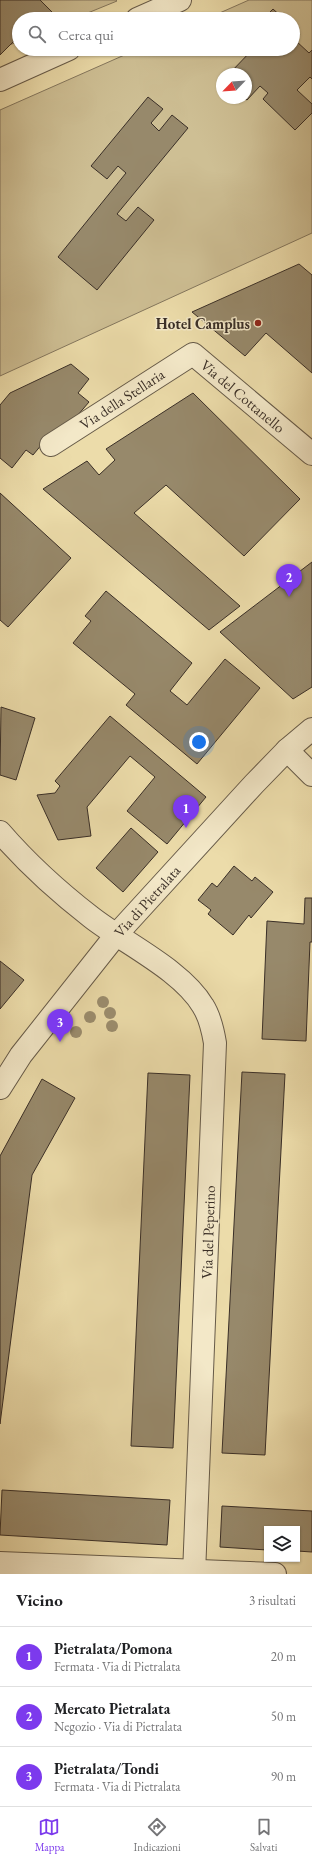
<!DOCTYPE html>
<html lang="it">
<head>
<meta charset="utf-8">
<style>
  body { margin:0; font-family:"EB Garamond",serif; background:#f6f6f6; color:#202124 }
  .controls { position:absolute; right:12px; bottom:12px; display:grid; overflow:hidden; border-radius:0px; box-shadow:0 1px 3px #0004 }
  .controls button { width:36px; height:36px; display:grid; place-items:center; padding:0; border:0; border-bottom:1px solid #e0e0e0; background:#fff; color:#202124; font:20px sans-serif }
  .compass { position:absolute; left:216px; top:68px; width:36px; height:36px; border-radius:50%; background:#fff; box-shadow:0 1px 3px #0004; rotate:245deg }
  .you { position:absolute; left:199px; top:742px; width:14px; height:14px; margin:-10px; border:3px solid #fff; border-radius:50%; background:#1a73e8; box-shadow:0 0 0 6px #1a73e833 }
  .badge { display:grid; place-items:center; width:26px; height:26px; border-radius:50%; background:#7c3aed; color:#fff; font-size:13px; font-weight:700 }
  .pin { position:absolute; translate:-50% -33px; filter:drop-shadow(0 1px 2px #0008) }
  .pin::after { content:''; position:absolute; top:21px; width:14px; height:12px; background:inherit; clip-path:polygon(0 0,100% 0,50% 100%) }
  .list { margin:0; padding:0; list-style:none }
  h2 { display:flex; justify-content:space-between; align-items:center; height:52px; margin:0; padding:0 16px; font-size:17px }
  h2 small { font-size:13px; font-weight:400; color:#757577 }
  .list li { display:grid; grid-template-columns:26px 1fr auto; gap:12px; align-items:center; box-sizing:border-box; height:60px; padding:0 16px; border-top:1px solid #e0e0e0 }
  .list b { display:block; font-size:15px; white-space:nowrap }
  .list p { margin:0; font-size:13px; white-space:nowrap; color:#757577 }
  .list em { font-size:13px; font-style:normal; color:#757577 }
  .icon { flex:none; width:22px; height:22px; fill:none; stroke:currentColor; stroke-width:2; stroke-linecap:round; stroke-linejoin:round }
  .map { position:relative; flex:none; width:312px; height:1574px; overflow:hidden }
  .search { position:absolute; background:#fff; box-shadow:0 1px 3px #0004; left:12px; right:12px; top:12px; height:44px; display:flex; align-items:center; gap:10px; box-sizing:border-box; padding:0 14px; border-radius:22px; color:#757577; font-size:15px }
  .sheet { height:232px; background:#fff }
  nav { display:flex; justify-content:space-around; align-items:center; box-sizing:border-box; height:56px; border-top:1px solid #e0e0e0; background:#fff; font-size:11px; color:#757577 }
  nav a { display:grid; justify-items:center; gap:2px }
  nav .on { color:#7c3aed }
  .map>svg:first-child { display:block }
  .green { fill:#cebf94; stroke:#84775e; fill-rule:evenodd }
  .building { fill:#97896b; stroke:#3a2f27 }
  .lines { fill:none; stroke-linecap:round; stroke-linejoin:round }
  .minor-casing { stroke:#665a48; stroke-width:24 }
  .minor { stroke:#f3e8c8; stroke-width:22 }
  .tree { fill:#9b8d6e }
  .poi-dot { fill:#8f2418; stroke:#f3e8c8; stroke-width:1.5 }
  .labels { text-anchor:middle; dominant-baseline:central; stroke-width:3; stroke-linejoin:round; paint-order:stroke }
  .poi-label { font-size:15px; font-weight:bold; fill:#3a2f27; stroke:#f3e8c8; text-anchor:end }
  .street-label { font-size:15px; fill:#3a2f27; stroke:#f3e8c8 }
</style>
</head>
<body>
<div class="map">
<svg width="312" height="1574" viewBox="0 0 312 1574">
  <rect width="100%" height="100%" fill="#ecdcaa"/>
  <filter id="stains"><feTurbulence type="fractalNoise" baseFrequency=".005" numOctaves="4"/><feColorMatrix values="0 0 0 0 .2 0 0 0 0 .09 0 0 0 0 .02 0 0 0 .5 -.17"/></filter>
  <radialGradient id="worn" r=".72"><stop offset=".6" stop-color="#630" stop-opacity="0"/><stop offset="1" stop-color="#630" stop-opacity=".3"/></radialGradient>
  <g class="green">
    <polygon points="0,0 116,0 117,1 73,19 19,19 19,41 0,49"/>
    <path d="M249,0H312V233L0,376V110L138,49H293V19H206ZM222,74H246V98H222Z"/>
  </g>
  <g class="building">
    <polygon points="0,0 40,0 58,18 19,19 19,36 0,55"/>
    <polygon points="273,9 284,19 263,19"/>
    <polygon points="293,27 300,34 295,40 309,53 312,50 312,79 310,77 297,90 312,104 312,113 295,130 263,99 268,93 260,86 247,100 244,98 246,98 246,74 229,74 253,49 256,49 260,52 263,49 293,49"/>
    <polygon points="148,97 163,109 151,123 159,131 172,115 188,128 117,214 126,221 138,207 154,220 97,290 58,257 126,173 118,166 107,179 91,166"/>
    <polygon points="299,264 312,275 312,373 266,333 245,356 192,312"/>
    <polygon points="71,364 89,379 78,393 89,402 59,437 52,432 33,455 26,450 12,468 0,458 0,405 10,393"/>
    <polygon points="193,393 300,499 244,556 166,485 134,513 240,606 209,630 43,489 87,461 99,475 115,460 106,449"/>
    <polygon points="0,493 71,558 8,627 0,620"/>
    <polygon points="312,562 312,687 293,699 220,632"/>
    <polygon points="106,591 192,663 170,691 187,705 225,659 260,688 197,764 126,705 135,694 73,643 91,621 85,616"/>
    <polygon points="1,707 35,718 16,780 0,775"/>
    <polygon points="110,716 206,797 167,844 127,811 155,777 130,756 87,807 91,836 58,840 37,795 55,793 60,786 55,781"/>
    <polygon points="131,828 158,852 123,892 96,868"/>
    <polygon points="234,866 252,881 255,877 273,892 251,918 249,915 233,935 208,914 211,910 198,900 212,883 217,887"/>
    <polygon points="305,898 312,898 312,942 310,942 306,1041 262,1039 267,921 304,924"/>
    <polygon points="0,961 24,980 0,1009"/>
    <polygon points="242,1072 285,1074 265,1455 222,1453"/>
    <polygon points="148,1073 190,1075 173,1448 131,1446"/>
    <polygon points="42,1079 75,1098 32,1175 0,1424 0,1156"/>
    <polygon points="2,1490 170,1500 167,1545 0,1535"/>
    <polygon points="222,1506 312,1511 312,1552 297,1551 297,1529 267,1529 267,1550 220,1547"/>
  </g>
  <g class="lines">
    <g class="minor-casing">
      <g id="minor">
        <polyline points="137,19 180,0"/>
        <polyline points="0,80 69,49"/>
        <polyline points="51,445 193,354 312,454"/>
        <polyline points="287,750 312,775"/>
        <path d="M0,832C26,862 60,893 91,917C124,943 182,970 203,1006C210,1017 213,1031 215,1043L194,1574"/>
        <polyline points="0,1088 21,1055 116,935 254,784 287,750 312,729"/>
        <polyline points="0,1563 275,1574"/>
      </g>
    </g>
    <use href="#minor" class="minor"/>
  </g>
  <g class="tree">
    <circle cx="103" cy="1002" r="6"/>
    <circle cx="110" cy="1013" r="6"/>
    <circle cx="90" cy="1017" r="6"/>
    <circle cx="112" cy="1026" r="6"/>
    <circle cx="76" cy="1032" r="6"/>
  </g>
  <circle class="poi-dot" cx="258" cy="323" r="4"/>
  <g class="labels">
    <g class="poi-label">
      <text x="250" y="323">Hotel Camplus</text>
    </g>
    <g class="street-label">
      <text transform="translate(243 396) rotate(40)">Via del Cottanello</text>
      <text transform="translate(122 399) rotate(-33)">Via della Stellaria</text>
      <text transform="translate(147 901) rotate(-48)">Via di Pietralata</text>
      <text transform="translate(208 1232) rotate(-88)">Via del Peperino</text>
    </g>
  </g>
  <rect width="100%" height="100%" filter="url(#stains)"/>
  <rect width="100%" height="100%" fill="url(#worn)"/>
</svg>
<div class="controls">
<button><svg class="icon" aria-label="layers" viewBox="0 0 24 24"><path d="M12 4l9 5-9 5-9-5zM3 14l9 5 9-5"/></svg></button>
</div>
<svg class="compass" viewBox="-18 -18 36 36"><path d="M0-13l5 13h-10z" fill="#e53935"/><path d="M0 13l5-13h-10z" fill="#757577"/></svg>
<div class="you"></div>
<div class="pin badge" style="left:186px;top:828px">1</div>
<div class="pin badge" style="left:289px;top:597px">2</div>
<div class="pin badge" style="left:60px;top:1042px">3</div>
<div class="search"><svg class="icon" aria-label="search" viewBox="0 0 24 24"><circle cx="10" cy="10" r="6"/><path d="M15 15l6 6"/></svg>Cerca qui</div>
</div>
<section class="sheet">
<h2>Vicino<small>3 risultati</small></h2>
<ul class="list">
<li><span class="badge">1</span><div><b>Pietralata/Pomona</b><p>Fermata · Via di Pietralata</p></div><em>20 m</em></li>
<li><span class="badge">2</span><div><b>Mercato Pietralata</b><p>Negozio · Via di Pietralata</p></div><em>50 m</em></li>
<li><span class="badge">3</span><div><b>Pietralata/Tondi</b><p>Fermata · Via di Pietralata</p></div><em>90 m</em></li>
</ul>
</section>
<nav>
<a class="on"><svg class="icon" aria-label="map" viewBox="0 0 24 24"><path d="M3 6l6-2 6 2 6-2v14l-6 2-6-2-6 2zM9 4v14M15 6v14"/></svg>Mappa</a>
<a><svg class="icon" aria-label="directions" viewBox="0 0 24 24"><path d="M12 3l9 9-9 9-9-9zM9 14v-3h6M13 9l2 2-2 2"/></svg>Indicazioni</a>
<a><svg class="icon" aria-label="saved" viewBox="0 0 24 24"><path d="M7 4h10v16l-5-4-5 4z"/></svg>Salvati</a>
</nav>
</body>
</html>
